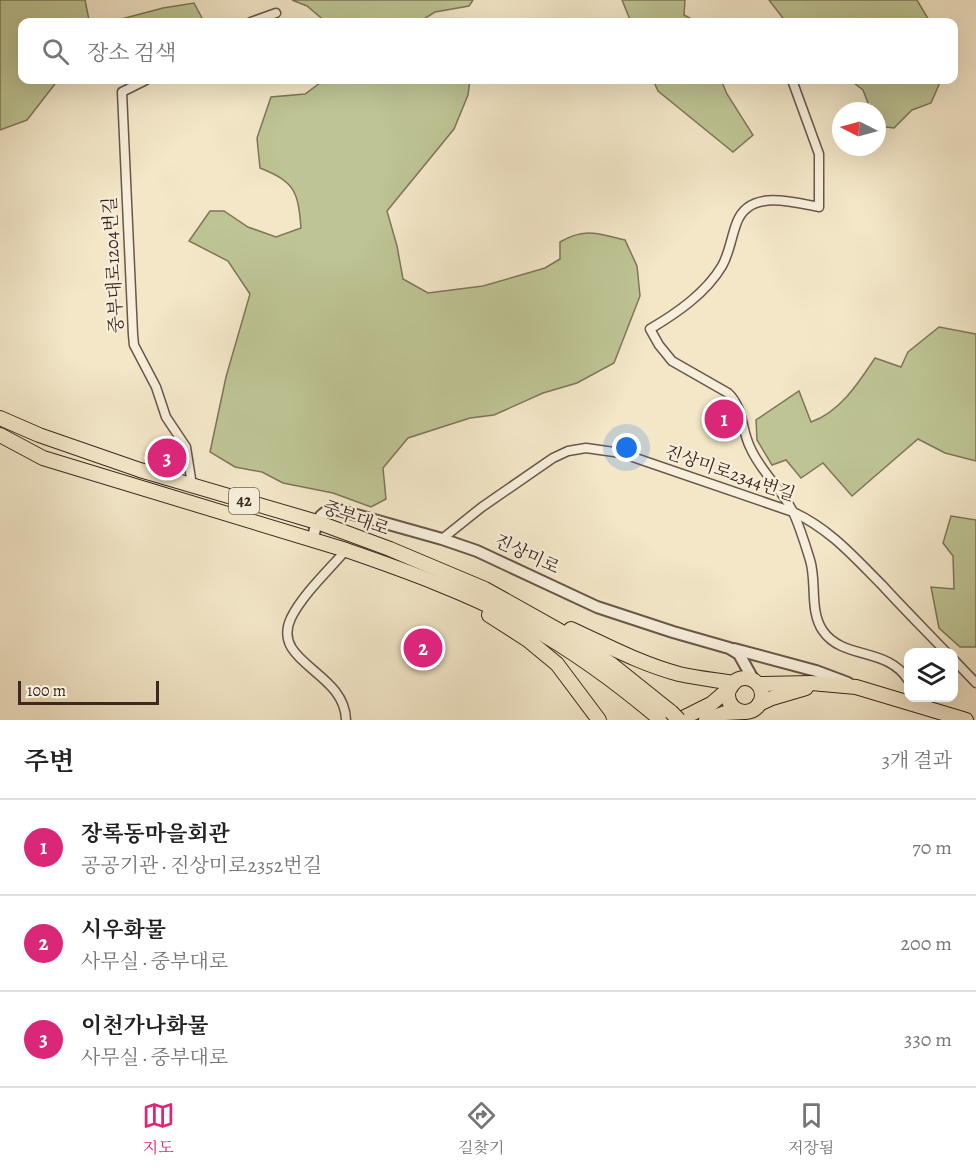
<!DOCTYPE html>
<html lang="ko">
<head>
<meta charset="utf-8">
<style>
  body { margin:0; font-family:Alegreya,"Noto Serif KR",serif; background:#f6f6f6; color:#222 }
  .controls { position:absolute; right:18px; bottom:18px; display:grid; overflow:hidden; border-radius:12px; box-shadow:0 6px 24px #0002 }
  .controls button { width:54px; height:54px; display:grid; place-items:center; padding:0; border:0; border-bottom:2px solid #e0e0e0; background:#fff; color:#222; font:30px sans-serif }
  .compass { position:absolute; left:832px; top:102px; width:54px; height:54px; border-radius:50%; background:#fff; box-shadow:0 6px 24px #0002; rotate:276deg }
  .scale { position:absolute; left:18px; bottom:15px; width:141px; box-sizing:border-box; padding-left:6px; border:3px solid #3d271f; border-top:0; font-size:16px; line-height:21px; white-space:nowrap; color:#3d271f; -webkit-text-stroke:4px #f7efdb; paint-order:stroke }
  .you { position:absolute; left:627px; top:448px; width:21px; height:21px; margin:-15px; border:4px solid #fff; border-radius:50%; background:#1a73e8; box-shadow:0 0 0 9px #1a73e833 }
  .badge { display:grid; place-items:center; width:39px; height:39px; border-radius:50%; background:#db2777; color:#fff; font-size:20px; font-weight:700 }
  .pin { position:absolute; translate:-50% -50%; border:3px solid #fff; box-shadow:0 2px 6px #0006 }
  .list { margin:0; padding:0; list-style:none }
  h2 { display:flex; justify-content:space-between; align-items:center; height:78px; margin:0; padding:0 24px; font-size:26px }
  h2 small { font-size:20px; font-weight:400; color:#767676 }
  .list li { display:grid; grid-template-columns:39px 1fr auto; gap:18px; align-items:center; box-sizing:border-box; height:96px; padding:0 24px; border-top:2px solid #e0e0e0 }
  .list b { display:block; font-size:22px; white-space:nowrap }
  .list p { margin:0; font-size:20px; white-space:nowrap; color:#767676 }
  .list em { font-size:20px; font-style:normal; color:#767676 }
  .icon { flex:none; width:33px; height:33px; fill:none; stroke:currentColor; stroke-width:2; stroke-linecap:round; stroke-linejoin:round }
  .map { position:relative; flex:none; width:976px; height:720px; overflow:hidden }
  .search { position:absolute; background:#fff; box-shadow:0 6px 24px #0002; left:18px; right:18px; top:18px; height:66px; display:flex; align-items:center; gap:15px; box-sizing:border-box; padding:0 21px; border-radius:12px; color:#767676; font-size:22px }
  .sheet { height:366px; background:#fff }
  nav { display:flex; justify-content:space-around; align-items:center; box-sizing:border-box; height:84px; border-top:2px solid #e0e0e0; background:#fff; font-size:16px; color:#767676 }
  nav a { display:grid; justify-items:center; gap:3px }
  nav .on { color:#db2777 }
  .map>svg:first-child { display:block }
  .green { fill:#bec494; stroke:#7e765a; stroke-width:1.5 }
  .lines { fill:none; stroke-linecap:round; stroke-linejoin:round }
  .minor-casing { stroke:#6a5749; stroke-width:11 }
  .tertiary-casing { stroke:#6a5749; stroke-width:14 }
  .primary-casing { stroke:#3d271f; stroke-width:16 }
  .minor { stroke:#f7efdb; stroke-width:8 }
  .tertiary { stroke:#f7efdb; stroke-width:10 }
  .primary { stroke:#f3e7c8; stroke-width:14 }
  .primary-bridge-casing { stroke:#3d271f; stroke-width:16; stroke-linecap:butt }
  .primary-bridge { stroke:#f3e7c8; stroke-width:14 }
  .labels { text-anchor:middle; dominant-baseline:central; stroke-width:4.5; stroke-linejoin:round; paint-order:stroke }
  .shield { fill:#f7efdb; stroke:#756357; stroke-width:1.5 }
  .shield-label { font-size:16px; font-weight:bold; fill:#3d271f }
  .street-label { font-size:18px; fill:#3d271f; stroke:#f7efdb }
</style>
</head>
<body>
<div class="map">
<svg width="976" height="720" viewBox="0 0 976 720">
  <rect width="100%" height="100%" fill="#f3e7c8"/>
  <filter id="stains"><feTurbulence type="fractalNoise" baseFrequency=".00333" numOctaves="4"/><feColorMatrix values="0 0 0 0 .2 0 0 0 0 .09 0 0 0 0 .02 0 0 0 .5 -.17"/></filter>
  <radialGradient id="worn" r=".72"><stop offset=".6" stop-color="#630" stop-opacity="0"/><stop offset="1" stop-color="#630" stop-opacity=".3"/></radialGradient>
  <g class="green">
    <polygon points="0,0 85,0 89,20 96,22 22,22 22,80 58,80 27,120 0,130"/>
    <polygon points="292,0 473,0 469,6 435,12 419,22 326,22 307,6"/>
    <polygon points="622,0 685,0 684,15 697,22 631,22"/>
    <polygon points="769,0 917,0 930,22 786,22"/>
    <polygon points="194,3 202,18 197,22 110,22 163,8"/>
    <path d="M324,80H470L468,95L454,129L387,211L397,246L403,279L428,293L483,286L545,268L560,259V242C585,227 599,234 625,240L637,266L640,296L614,363L577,383L543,393L494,415L470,418L408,438L383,468L386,499L371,507L333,493L283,483L262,472L235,467L210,452L226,377L250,294L228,261L189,241L210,211H224L248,227L276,237L301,228C298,191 295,182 260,168L257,138L271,97L305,94Z"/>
    <polygon points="653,80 721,80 727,94 753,135 733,152 658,91"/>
    <polygon points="850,80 941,80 931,103 912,110 894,128 878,126 877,111 871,111 863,90"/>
    <path d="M939,327L976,334V461L945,453L918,439L852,496L823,463L801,478L786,460L772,465L757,440L756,420L799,391L811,422C840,412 859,382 875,358L901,367L908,352Z"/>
    <polygon points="951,516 976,520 976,647 960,647 939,628 931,587 954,589 953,556 943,543"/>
  </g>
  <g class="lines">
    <g class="minor-casing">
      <g id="minor">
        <polyline points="251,22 276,13"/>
        <polyline points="146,80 122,92 133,335 134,345 156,387 166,417 186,447 192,485"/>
        <path d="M792,80L819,154V207C792,202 750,189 737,222C731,237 730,252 722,266C706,293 677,313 650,329L659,345L672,361L728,393C744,408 741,429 750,447C760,471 782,489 793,512C800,527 805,544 810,560C817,582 809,611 823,631C843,660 888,647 908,680"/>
        <path d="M442,539L482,507L553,458L568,451L586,448L621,453L793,512C830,529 854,557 882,585C903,608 925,630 946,652"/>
        <polyline points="954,660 976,683"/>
        <path d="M346,720C345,671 270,663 291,618C303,594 329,570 346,550"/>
      </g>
    </g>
    <g class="tertiary-casing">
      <g id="tertiary">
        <path d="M313,538C316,523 318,512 335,509L442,539L477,551L597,607L673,632L729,648L739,654L754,681"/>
        <polyline points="734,649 816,671 848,683"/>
      </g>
    </g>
    <g class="primary-casing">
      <g id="primary">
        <polyline points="0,418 39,435 140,470 317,522 390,549 485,589 576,640 611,664 671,712"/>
        <path d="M0,435L43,458L346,550C407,571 470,594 527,625C575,652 620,685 661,720"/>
        <polyline points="489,615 528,640 557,664 599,720"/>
        <path d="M571,629C606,645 641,664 679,674C697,678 715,680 734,683"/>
        <circle cx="745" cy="695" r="17"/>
        <polyline points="758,684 811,683 856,687 966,720"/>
        <polyline points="759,704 772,698 806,688"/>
        <polyline points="679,720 711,704 731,687"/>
        <polyline points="706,720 725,713 744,712"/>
      </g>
    </g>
    <use href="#minor" class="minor"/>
    <use href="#tertiary" class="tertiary"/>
    <use href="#primary" class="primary"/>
    <g class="primary-bridge-casing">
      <polyline id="primary-bridge" points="671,712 679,720"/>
    </g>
    <use href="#primary-bridge" class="primary-bridge"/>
  </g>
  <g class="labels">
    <rect class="shield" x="229" y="488" width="30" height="26" rx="4.5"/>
    <g class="shield-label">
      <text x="244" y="501">42</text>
    </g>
    <g class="street-label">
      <text transform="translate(113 265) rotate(-93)">중부대로1204번길</text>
      <text transform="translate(730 473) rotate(19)">진상미로2344번길</text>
      <text transform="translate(356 518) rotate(20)">중부대로</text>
      <text transform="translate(527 554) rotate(25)">진상미로</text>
    </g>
  </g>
  <rect width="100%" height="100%" filter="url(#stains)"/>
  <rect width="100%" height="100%" fill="url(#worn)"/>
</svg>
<div class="controls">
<button><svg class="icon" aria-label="layers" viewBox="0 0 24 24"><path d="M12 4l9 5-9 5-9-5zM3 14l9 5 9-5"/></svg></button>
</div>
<svg class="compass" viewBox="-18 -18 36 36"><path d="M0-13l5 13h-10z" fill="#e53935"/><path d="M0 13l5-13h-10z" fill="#767676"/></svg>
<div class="scale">100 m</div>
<div class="you"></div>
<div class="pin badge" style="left:724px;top:419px">1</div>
<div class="pin badge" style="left:423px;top:648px">2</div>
<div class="pin badge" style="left:167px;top:458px">3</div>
<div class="search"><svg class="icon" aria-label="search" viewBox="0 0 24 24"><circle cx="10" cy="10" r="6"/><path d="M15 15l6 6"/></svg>장소 검색</div>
</div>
<section class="sheet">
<h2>주변<small>3개 결과</small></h2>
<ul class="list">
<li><span class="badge">1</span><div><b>장록동마을회관</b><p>공공기관 · 진상미로2352번길</p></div><em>70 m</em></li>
<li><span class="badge">2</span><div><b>시우화물</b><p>사무실 · 중부대로</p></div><em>200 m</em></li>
<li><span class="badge">3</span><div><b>이천가나화물</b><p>사무실 · 중부대로</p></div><em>330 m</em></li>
</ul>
</section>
<nav>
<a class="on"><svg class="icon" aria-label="map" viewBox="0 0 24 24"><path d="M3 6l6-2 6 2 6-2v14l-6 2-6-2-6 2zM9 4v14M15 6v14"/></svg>지도</a>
<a><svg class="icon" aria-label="directions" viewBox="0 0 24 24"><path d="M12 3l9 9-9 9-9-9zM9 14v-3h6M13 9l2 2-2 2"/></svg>길찾기</a>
<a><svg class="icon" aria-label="saved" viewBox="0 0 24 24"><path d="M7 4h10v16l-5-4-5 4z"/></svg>저장됨</a>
</nav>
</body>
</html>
